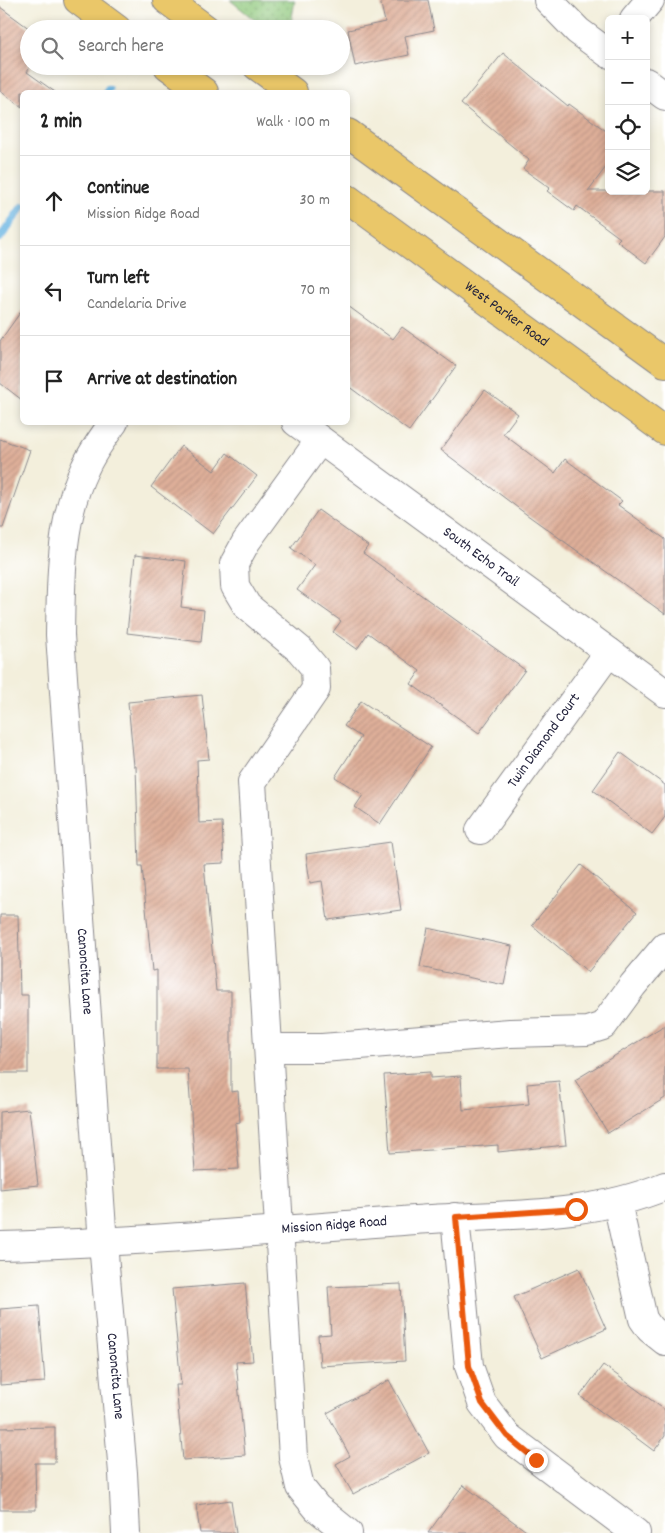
<!DOCTYPE html>
<html lang="en">
<head>
<meta charset="utf-8">
<style>
  body { margin:0; font-family:Dekko,sans-serif; background:#f2f2f2; color:#222 }
  .controls { position:absolute; right:15px; top:15px; display:grid; overflow:hidden; border-radius:8px; box-shadow:0 2px 8px #0003 }
  .controls button { width:45px; height:45px; display:grid; place-items:center; padding:0; border:0; border-bottom:1px solid #e0e0e0; background:#fff; color:#222; font:25px sans-serif }
  .stop { position:absolute; width:15px; height:15px; margin:-11px; border:4px solid #ea580c; border-radius:50%; background:#fff }
  .stop.end { background:#ea580c; border-color:#fff; box-shadow:0 1px 5px #0008 }
  .list { margin:0; padding:0; list-style:none }
  h2 { display:flex; justify-content:space-between; align-items:center; height:65px; margin:0; padding:0 20px; font-size:21px }
  h2 small { font-size:16px; font-weight:400; color:#767676 }
  .list li { display:grid; grid-template-columns:32px 1fr auto; gap:15px; align-items:center; box-sizing:border-box; height:90px; padding:0 20px; border-top:1px solid #e0e0e0 }
  .list b { display:block; font-size:19px; white-space:nowrap }
  .list p { margin:0; font-size:16px; white-space:nowrap; color:#767676 }
  .list em { font-size:16px; font-style:normal; color:#767676 }
  .icon { flex:none; width:28px; height:28px; fill:none; stroke:currentColor; stroke-width:2; stroke-linecap:round; stroke-linejoin:round }
  .map { position:relative; flex:none; width:665px; height:1533px; overflow:hidden }
  .search { position:absolute; background:#fff; box-shadow:0 2px 8px #0003; left:20px; top:20px; width:330px; height:55px; display:flex; align-items:center; gap:12px; box-sizing:border-box; padding:0 18px; border-radius:28px; color:#767676; font-size:19px }
  .panel { position:absolute; background:#fff; box-shadow:0 2px 8px #0003; left:20px; top:90px; width:330px; height:335px; border-radius:8px }
  .map>svg:first-child { display:block }
  .grass { fill:url(#grass-dots); stroke:#58755b }
  .lines { fill:none; stroke-linecap:round; stroke-linejoin:round }
  .stream { stroke:#67b4e1; stroke-width:8 }
  .building { fill:url(#building-hatch) }
  .minor-casing { stroke:#8a888c; stroke-width:30 }
  .major-casing { stroke:#8a888c; stroke-width:30 }
  .minor { stroke:#fff; stroke-width:28 }
  .major { stroke:#eac769; stroke-width:28 }
  .route { stroke:#ea580c; stroke-width:6 }
  .labels { text-anchor:middle; dominant-baseline:central; stroke-width:5; stroke-linejoin:round; paint-order:stroke }
  .street-label { font-size:15px; fill:#22223b; stroke:#fff }
</style>
</head>
<body>
<div class="map">
<svg width="665" height="1533" viewBox="0 0 665 1533">
  <defs>
    <pattern id="grass-dots" width="8" height="8" patternUnits="userSpaceOnUse" patternTransform="scale(1.25)"><rect width="8" height="8" fill="#8fc87b"/><path d="M2 2h.1M6 6h.1" fill="none" stroke="#74a266" stroke-width="1.8" stroke-linecap="round"/></pattern>
    <pattern id="building-hatch" width="6" height="6" patternUnits="userSpaceOnUse" patternTransform="scale(1.25)"><rect width="6" height="6" fill="#deaf99"/><path d="M-1 1l2-2M0 6l6-6M5 7l2-2" fill="none" stroke="#be9685"/></pattern>
  </defs>
  <rect width="100%" height="100%" fill="#fff"/>
  <filter id="ink" filterUnits="userSpaceOnUse"><feTurbulence type="fractalNoise" baseFrequency=".02" numOctaves="2"/><feDisplacementMap in="SourceGraphic" scale="10" xChannelSelector="R" yChannelSelector="G"/><feConvolveMatrix kernelMatrix="1 2 1 2 8 2 1 2 1" color-interpolation-filters="sRGB"/></filter>
  <filter id="wash" filterUnits="userSpaceOnUse"><feTurbulence type="fractalNoise" baseFrequency=".0096" numOctaves="4" result="noise"/><feDisplacementMap in="SourceGraphic" scale="20" xChannelSelector="R" yChannelSelector="G"/><feGaussianBlur stdDeviation="1.12" result="paint"/><feColorMatrix in="noise" values="0 0 0 0 0 0 0 0 0 0 0 0 0 0 0 0 0 1.4 0 .05"/><feComposite in="paint" operator="in"/></filter>
  <g filter="url(#wash)">
    <rect width="100%" height="100%" fill="#f3efdc"/>
    <polygon class="grass" points="230,0 295,0 290,29 266,29"/>
    <g class="lines">
      <g class="stream">
        <polyline points="106,92 108,89"/>
        <polyline points="0,238 22,207"/>
      </g>
    </g>
    <g id="blocks">
      <g class="building">
        <polygon points="380,0 428,0 434,30 405,36 409,55 355,66 348,30 385,22"/>
        <polygon points="0,7 30,29 29,29 29,66 31,66 27,72 55,92 22,92 22,107 0,91"/>
        <polygon points="503,53 568,106 569,104 609,133 609,163 588,191 665,191 665,237 646,263 617,241 620,238 577,206 574,211 547,191 550,188 523,169 529,160 461,104"/>
        <polygon points="348,306 393,339 402,327 456,366 409,431 348,386"/>
        <polygon points="22,310 22,400 0,383 0,341"/>
        <polygon points="485,390 518,414 503,434 555,473 565,459 622,501 618,505 665,539 665,614 526,514 441,450"/>
        <polygon points="0,439 30,450 3,528 0,528"/>
        <polygon points="181,446 214,471 227,453 257,476 213,534 151,487"/>
        <polygon points="318,510 368,546 363,553 525,670 479,733 411,684 420,671 368,633 357,649 333,632 341,621 297,590 315,565 291,548"/>
        <polygon points="135,555 186,561 181,607 204,610 201,642 127,633"/>
        <polygon points="202,695 209,759 197,760 199,823 222,822 224,863 204,864 216,991 231,991 231,1092 238,1091 240,1122 235,1123 239,1169 195,1171 188,1069 157,1069 157,970 152,971 142,866 139,866 136,766 134,766 128,702"/>
        <polygon points="361,701 431,747 380,824 355,807 363,795 335,777 361,737 344,726"/>
        <polygon points="620,752 665,785 665,817 652,834 593,790"/>
        <polygon points="391,842 401,910 328,920 322,881 310,883 306,854"/>
        <polygon points="581,865 637,912 588,972 532,925"/>
        <polygon points="0,915 18,915 20,995 28,995 28,1073 0,1073"/>
        <polygon points="428,928 512,946 504,985 420,967"/>
        <polygon points="665,1025 665,1098 608,1133 575,1080"/>
        <polygon points="430,1072 430,1078 461,1076 463,1110 529,1104 527,1084 559,1081 566,1145 498,1152 498,1145 390,1153 384,1075"/>
        <polygon points="29,1109 38,1185 0,1189 0,1112"/>
        <polygon points="579,1268 606,1329 542,1358 514,1297"/>
        <polygon points="245,1283 253,1361 236,1362 245,1455 183,1460 176,1385 181,1385 172,1289"/>
        <polygon points="401,1284 405,1361 320,1366 318,1335 331,1334 328,1287"/>
        <polygon points="39,1306 45,1382 0,1385 0,1309"/>
        <polygon points="603,1365 665,1410 665,1436 654,1451 580,1396"/>
        <polygon points="389,1380 429,1453 353,1494 336,1464 350,1456 327,1413"/>
        <polygon points="55,1427 55,1463 35,1463 36,1510 0,1510 0,1428"/>
        <polygon points="463,1485 529,1533 428,1533"/>
        <polygon points="231,1500 236,1533 200,1533 196,1505"/>
      </g>
    </g>
  </g>
  <g filter="url(#ink)">
    <use href="#blocks" fill-opacity="0" stroke="#8a888c" stroke-width="1"/>
    <g class="lines">
      <g class="minor-casing">
        <g id="minor">
          <polyline points="548,0 578,31 609,54"/>
          <polyline points="634,19 650,0"/>
          <polyline points="646,82 665,96"/>
          <path id="s1" d="M114,422C104,436 92,452 85,468C60,519 61,580 60,635L103,1243L123,1473L126,1533"/>
          <path id="s2" d="M296,422L665,693"/>
          <polyline points="320,440 246,542 234,564 235,586 247,606 300,650 315,668 316,689 252,782 293,1457 300,1487 317,1508 348,1533"/>
          <path id="s3" d="M480,830L609,652"/>
          <polyline points="269,1048 322,1048 510,1033 587,1031 603,1026 633,985 665,947"/>
          <polyline points="617,1202 643,1319 650,1329 665,1341"/>
          <polyline points="455,1217 469,1366 482,1403 507,1436 636,1533"/>
          <path id="s4" d="M0,1246C139,1242 277,1230 415,1220C498,1214 587,1219 665,1186"/>
        </g>
      </g>
      <g class="major-casing">
        <g id="major">
          <polyline points="78,0 117,29"/>
          <polyline points="167,0 206,29"/>
          <polyline points="168,66 204,92"/>
          <polyline points="257,66 293,92"/>
          <polyline points="348,133 665,363"/>
          <path id="s5" d="M348,199L665,431"/>
        </g>
      </g>
      <use href="#minor" class="minor"/>
      <use href="#major" class="major"/>
    </g>
  </g>
  <g class="lines" filter="url(#ink)">
    <polyline class="route" points="536,1460 507,1436 482,1403 469,1366 456,1217 576,1209"/>
  </g>
  <g class="labels">
    <g class="street-label">
      <text stroke="none"><textPath href="#s5" startOffset="196">West Parker Road</textPath></text>
      <text stroke="none"><textPath href="#s2" startOffset="229">South Echo Trail</textPath></text>
      <text stroke="none"><textPath href="#s3" startOffset="110">Twin Diamond Court</textPath></text>
      <text stroke="none"><textPath href="#s1" startOffset="562">Canoncita Lane</textPath></text>
      <text stroke="none"><textPath href="#s4" startOffset="335">Mission Ridge Road</textPath></text>
      <text stroke="none"><textPath href="#s1" startOffset="968">Canoncita Lane</textPath></text>
    </g>
  </g>
</svg>
<div class="controls">
<button>+</button>
<button>−</button>
<button><svg class="icon" aria-label="locate" viewBox="0 0 24 24"><circle cx="12" cy="12" r="6"/><path d="M12 2v4M12 18v4M2 12h4M18 12h4"/></svg></button>
<button><svg class="icon" aria-label="layers" viewBox="0 0 24 24"><path d="M12 4l9 5-9 5-9-5zM3 14l9 5 9-5"/></svg></button>
</div>
<div class="stop" style="left:576px;top:1209px"></div>
<div class="stop end" style="left:536px;top:1460px"></div>
<div class="search"><svg class="icon" aria-label="search" viewBox="0 0 24 24"><circle cx="10" cy="10" r="6"/><path d="M15 15l6 6"/></svg>Search here</div>
<section class="panel">
<h2>2 min<small>Walk · 100 m</small></h2>
<ul class="list">
<li><svg class="icon" aria-label="ahead" viewBox="0 0 24 24"><path d="M12 20V5M6 11l6-6 6 6"/></svg><div><b>Continue</b><p>Mission Ridge Road</p></div><em>30 m</em></li>
<li><svg class="icon" aria-label="left" viewBox="0 0 24 24"><path d="M17 20v-9H6M10 6l-5 5 5 5"/></svg><div><b>Turn left</b><p>Candelaria Drive</p></div><em>70 m</em></li>
<li><svg class="icon" aria-label="arrive" viewBox="0 0 24 24"><path d="M6 21V4h12l-3 4 3 4H6"/></svg><div><b>Arrive at destination</b></div></li>
</ul>
</section>
</div>
</body>
</html>
